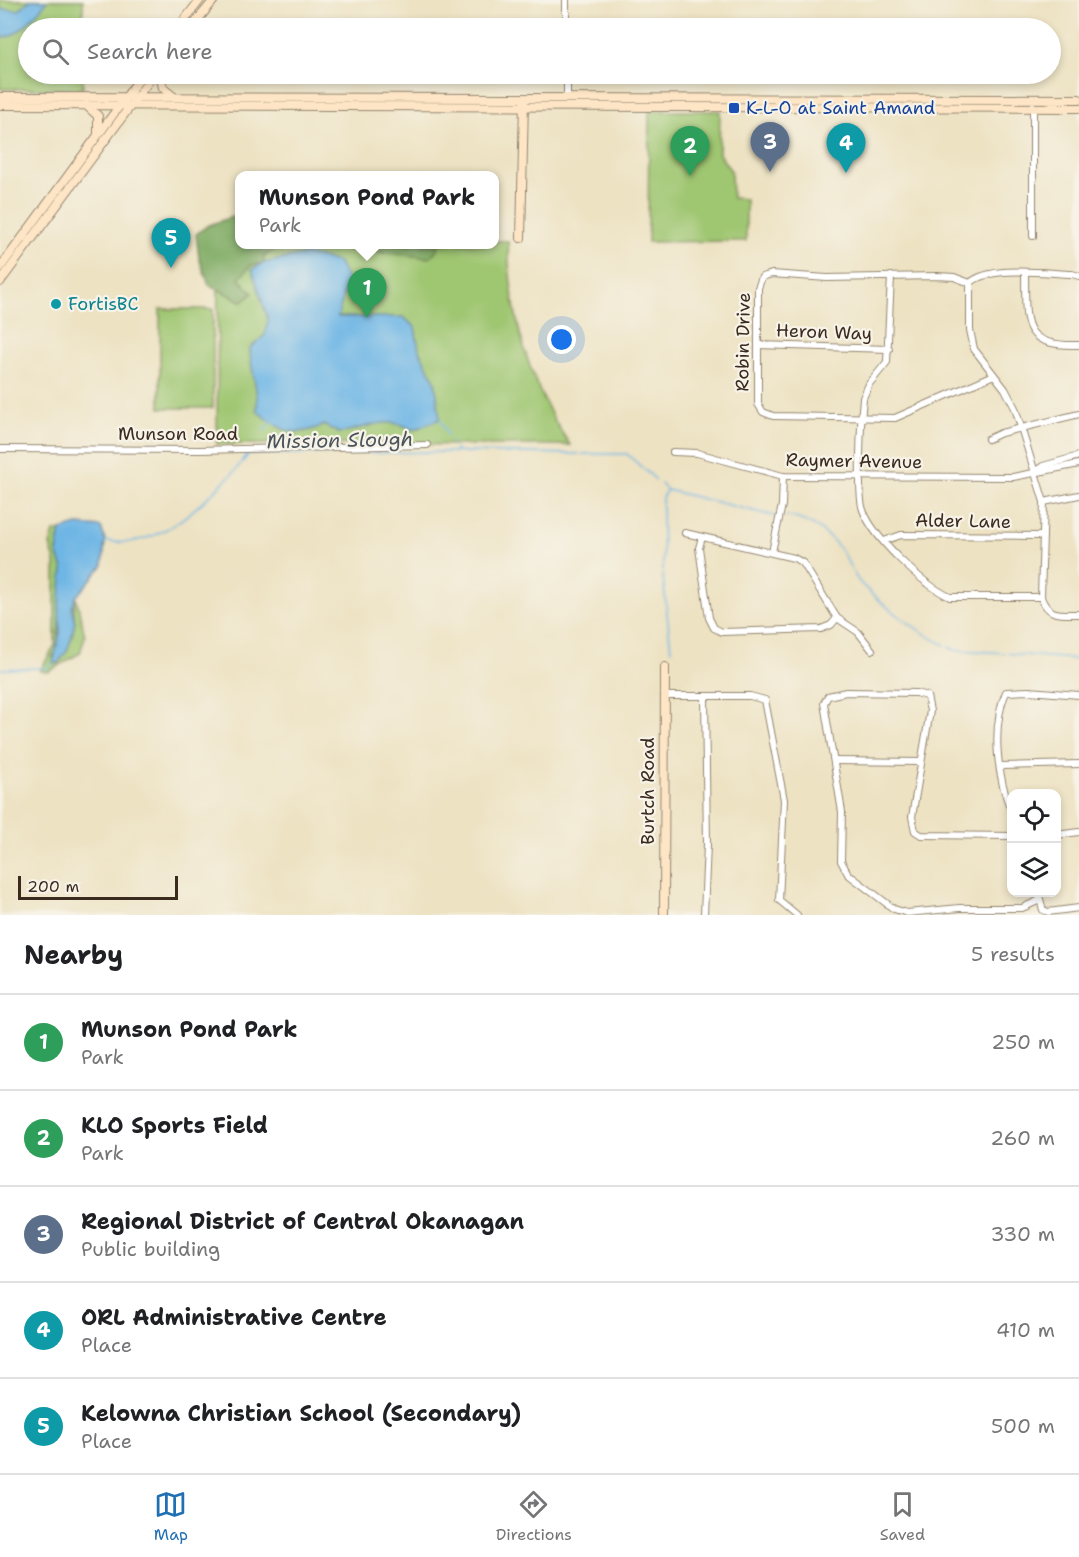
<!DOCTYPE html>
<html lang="en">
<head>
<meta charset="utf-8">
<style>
  body { margin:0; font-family:"Shantell Sans",sans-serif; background:#f2f2f2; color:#202124 }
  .controls { position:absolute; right:18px; bottom:18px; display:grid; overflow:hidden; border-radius:12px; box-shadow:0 3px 9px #0003 }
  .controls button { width:54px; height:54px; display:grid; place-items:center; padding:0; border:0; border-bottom:2px solid #e0e0e0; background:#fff; color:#202124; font:30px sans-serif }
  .scale { position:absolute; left:18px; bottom:15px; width:160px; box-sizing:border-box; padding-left:6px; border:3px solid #3b2a1e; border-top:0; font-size:16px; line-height:21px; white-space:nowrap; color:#3b2a1e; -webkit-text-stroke:4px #f7f3e8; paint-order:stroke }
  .you { position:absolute; left:562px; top:340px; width:21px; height:21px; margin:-15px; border:4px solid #fff; border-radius:50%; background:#1a73e8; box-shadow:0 0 0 9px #1a73e833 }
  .badge { display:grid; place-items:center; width:39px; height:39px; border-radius:50%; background:#1f6fb2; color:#fff; font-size:20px; font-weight:700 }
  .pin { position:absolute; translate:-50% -50px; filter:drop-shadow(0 2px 3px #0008) }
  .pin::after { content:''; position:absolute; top:32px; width:21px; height:18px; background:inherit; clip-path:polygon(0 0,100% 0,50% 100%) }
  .popup { position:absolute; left:235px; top:171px; width:264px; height:78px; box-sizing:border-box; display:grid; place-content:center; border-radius:12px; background:#fff; filter:drop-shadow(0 2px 4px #0005); font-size:20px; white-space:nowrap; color:#757577 }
  .popup b { font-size:22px; color:#202124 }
  .popup::after { content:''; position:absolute; left:50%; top:100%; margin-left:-12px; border:12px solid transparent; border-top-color:#fff }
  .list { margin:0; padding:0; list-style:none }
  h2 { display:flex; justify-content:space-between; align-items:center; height:78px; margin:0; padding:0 24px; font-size:26px }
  h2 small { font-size:20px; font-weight:400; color:#757577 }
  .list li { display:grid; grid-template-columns:39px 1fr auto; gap:18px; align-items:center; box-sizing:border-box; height:96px; padding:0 24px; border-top:2px solid #e0e0e0 }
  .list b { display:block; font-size:22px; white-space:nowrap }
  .list p { margin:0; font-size:20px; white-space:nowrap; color:#757577 }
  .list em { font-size:20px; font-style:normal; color:#757577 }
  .icon { flex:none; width:33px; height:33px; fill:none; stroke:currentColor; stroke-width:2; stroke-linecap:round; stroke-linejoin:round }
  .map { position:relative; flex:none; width:1079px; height:915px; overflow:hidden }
  .search { position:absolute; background:#fff; box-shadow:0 3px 9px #0003; left:18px; right:18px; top:18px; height:66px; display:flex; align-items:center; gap:15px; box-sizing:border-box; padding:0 21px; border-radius:33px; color:#757577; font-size:22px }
  .sheet { height:558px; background:#fff }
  nav { display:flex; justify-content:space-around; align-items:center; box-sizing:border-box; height:84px; border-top:2px solid #e0e0e0; background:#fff; font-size:16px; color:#757577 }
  nav a { display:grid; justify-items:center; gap:3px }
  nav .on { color:#1f6fb2 }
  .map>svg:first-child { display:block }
  .green { fill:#9fc671; stroke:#6d7848; stroke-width:1.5 }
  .forest { fill:#7fab63; stroke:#5d6a40; stroke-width:1.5 }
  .water { fill:#6eb6e5; stroke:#547082; stroke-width:1.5 }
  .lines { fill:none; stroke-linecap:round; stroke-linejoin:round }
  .stream { stroke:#6eb6e5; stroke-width:1.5 }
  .minor-casing { stroke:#948670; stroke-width:8 }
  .secondary-casing { stroke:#948670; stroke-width:10 }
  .minor { stroke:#fff; stroke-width:6 }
  .secondary { stroke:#fde5c5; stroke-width:8 }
  .transit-dot { fill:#1a4fb4; stroke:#f7f3e8; stroke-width:2 }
  .culture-dot { fill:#0f9aa8; stroke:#f7f3e8; stroke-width:2 }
  .labels { text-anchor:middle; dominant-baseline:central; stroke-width:4.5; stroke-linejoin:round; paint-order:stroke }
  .transit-label { font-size:18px; fill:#164399; stroke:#f7f3e8; text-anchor:start }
  .culture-label { font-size:18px; fill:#0d838f; stroke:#f7f3e8; text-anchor:start }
  .street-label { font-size:18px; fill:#3b2a1e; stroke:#f7f3e8 }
  .water-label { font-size:20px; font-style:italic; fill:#4a545a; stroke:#f7f3e8 }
</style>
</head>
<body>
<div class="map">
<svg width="1079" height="915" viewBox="0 0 1079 915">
  <rect width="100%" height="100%" fill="#f7f3e8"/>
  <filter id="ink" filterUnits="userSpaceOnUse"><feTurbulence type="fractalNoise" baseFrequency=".0167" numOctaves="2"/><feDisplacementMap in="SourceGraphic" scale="12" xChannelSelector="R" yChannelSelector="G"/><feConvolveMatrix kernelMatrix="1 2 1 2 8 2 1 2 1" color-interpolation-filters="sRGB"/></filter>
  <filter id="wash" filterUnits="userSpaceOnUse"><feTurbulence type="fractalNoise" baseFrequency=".008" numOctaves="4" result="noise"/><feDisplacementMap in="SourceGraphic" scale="24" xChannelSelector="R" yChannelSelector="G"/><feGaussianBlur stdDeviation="1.35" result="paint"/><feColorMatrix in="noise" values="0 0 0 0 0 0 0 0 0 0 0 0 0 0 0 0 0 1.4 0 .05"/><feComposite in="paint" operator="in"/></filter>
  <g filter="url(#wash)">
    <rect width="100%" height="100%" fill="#ede2c2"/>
    <g class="green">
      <polygon points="0,0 83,0 83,28 28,28 28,74 83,74 83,89 0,89"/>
      <polygon points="649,111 720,111 719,154 731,171 732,198 746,199 746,241 648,242"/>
      <path d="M218,241L240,244H494L495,241H508C510,316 528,383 570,445L217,444Z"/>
      <rect x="160" y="309" width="53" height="99"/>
      <path d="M61,530L57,552L63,569L57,652L52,656L58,663C67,651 74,637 74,621C75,611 72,607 76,597L85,636L80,653L48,672L40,671L55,645V562L50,545L54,532Z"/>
    </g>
    <g class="forest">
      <polygon points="239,214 240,244 283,245 264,256 264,263 251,265 239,279 253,293 243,302 209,285 199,258 196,234 207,226"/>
      <polygon points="332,245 440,245 430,258 333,247"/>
    </g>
    <g class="water">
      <path d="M30,0H48C36,14 20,37 0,38V9L19,10Z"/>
      <path d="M307,254L338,262L347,279L338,317H403L415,327L419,350L435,381L440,419L413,430C386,414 367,429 339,433L324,425C293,439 282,431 257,411C259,389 250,370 250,348L265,335L268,320L252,269L264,263Z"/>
      <polygon points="77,525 101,527 105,540 103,565 76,597 72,608 75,622 71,639 67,651 58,663 53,663 60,632 59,607 63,569 57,552 61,530"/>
    </g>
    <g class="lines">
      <g class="stream">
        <polyline points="440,419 448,436"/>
        <polyline points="264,431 270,422"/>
        <polyline points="451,441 452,444"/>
        <polyline points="455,449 456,452 579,454"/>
        <polyline points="582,454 627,454 656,480"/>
        <polyline points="241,462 246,455"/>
        <polyline points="233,473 249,454 456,452"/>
        <polyline points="661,484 667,490 774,516"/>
        <polyline points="667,490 662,497 663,577 671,650"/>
        <path d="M786,516C810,520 833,535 845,557C850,566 855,578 862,585C883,605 919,633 945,645"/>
        <path d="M105,541C159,551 197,507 233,473"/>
        <path d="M949,647L954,650C996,651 1037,657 1079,659"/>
        <polyline points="0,669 47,668 53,663"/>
      </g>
    </g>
  </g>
  <g filter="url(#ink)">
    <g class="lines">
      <g class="minor-casing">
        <g id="minor">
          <polyline points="566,0 566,28"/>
          <polyline points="567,74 567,98"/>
          <polyline points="1033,106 1033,236"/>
          <path d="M1025,273C1026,321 1019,347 1079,345"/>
          <path d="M891,276L887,362L869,384L863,398C861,418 857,494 863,510C874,539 922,584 950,597H1041"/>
          <path d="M1079,276L1072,274C1044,273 990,265 970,283V330L974,349L1005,389L1015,408L1044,502L1041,597C1048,617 1061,614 1079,614"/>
          <polyline points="970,283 954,277 937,276 827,278 772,274 762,277 758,288 758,404 763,412 773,416 895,418 994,375"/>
          <polyline points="758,345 889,349"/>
          <polyline points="988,439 1001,433 1079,414"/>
          <polyline points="0,449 200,450 427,445"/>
          <polyline points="673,452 697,453 783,476 1013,477 1079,464"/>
          <polyline points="1036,471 1043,466 1079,456"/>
          <polyline points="1044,502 1079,495"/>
          <polyline points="685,533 794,558 803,563 837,618 858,632 872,650"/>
          <polyline points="702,537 699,548 709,618 714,628 722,632 821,629 831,625 837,618"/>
          <polyline points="884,541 901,535 1043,536"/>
          <polyline points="772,552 782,505 783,476"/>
          <polyline points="665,696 750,696 765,700 784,800 779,900 797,915"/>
          <polyline points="835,761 921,762"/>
          <polyline points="1001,766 1079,764"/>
          <path d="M1012,812C997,778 991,727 1006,692L1029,691L1079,695"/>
          <polyline points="1056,835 1079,832"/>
          <polyline points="1012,836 921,835 915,831 912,817 930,711 927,696 916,693 846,692 828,696 824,703 842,812 841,861 848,874 894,909 907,913 960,908 1022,908 1040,900"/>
          <polyline points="1038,892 1043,910 1048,912 1079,908"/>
          <polyline points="704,915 707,844 705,696"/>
        </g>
      </g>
      <g class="secondary-casing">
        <g id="secondary">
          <polyline points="178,28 200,0"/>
          <polyline points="191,28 214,0"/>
          <polyline points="160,74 163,88 174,97"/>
          <polyline points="0,97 1079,99"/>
          <polyline points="0,105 1079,108"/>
          <polyline points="86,105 98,116 98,134"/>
          <polyline points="521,238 524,101"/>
          <polyline points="0,268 143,74"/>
          <polyline points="0,282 154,74"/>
          <polyline points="664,915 665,667"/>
        </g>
      </g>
      <use href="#minor" class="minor"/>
      <use href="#secondary" class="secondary"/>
    </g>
  </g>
  <rect class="transit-dot" x="728" y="102" width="12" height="12" rx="3"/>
  <circle class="culture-dot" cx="56" cy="304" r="6"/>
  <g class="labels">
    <g class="transit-label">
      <text x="746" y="108">K-L-O at Saint Amand</text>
    </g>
    <g class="culture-label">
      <text x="68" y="304">FortisBC</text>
    </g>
    <g class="street-label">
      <text transform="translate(824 332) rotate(2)">Heron Way</text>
      <text transform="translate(743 342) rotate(-89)">Robin Drive</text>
      <text x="178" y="434">Munson Road</text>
      <text transform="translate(854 461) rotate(1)">Raymer Avenue</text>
      <text transform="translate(963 521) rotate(1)">Alder Lane</text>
      <text transform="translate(648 791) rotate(-90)">Burtch Road</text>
    </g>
    <g class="water-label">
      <text transform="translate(340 440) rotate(-1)">Mission Slough</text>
    </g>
  </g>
</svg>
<div class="controls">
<button><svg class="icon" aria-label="locate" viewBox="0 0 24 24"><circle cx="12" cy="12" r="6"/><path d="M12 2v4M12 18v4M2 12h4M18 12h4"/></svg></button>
<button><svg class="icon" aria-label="layers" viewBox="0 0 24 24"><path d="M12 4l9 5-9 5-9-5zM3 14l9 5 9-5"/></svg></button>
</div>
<div class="scale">200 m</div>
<div class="you"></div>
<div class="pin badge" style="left:367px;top:318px;background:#2e9e5b">1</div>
<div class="popup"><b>Munson Pond Park</b>Park</div>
<div class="pin badge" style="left:690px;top:176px;background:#2e9e5b">2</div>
<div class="pin badge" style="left:770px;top:172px;background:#5c6f8a">3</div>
<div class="pin badge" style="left:846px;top:173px;background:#0f9aa8">4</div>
<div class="pin badge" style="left:171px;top:268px;background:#0f9aa8">5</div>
<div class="search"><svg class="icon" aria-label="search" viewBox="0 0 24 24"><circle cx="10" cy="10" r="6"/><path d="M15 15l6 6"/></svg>Search here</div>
</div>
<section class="sheet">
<h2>Nearby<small>5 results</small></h2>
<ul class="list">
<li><span class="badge" style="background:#2e9e5b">1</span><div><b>Munson Pond Park</b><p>Park</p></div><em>250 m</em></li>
<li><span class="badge" style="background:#2e9e5b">2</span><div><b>KLO Sports Field</b><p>Park</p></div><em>260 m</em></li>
<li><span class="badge" style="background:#5c6f8a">3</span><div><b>Regional District of Central Okanagan</b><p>Public building</p></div><em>330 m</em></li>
<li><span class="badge" style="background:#0f9aa8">4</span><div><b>ORL Administrative Centre</b><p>Place</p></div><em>410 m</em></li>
<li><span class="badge" style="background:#0f9aa8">5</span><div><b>Kelowna Christian School (Secondary)</b><p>Place</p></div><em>500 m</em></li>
</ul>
</section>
<nav>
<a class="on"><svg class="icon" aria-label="map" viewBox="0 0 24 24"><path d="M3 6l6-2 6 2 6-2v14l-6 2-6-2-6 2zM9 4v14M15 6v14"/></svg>Map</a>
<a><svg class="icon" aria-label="directions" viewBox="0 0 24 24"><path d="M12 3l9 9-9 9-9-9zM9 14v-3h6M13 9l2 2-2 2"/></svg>Directions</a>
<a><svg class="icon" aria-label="saved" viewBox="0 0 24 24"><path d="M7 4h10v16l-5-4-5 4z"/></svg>Saved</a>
</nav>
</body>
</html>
